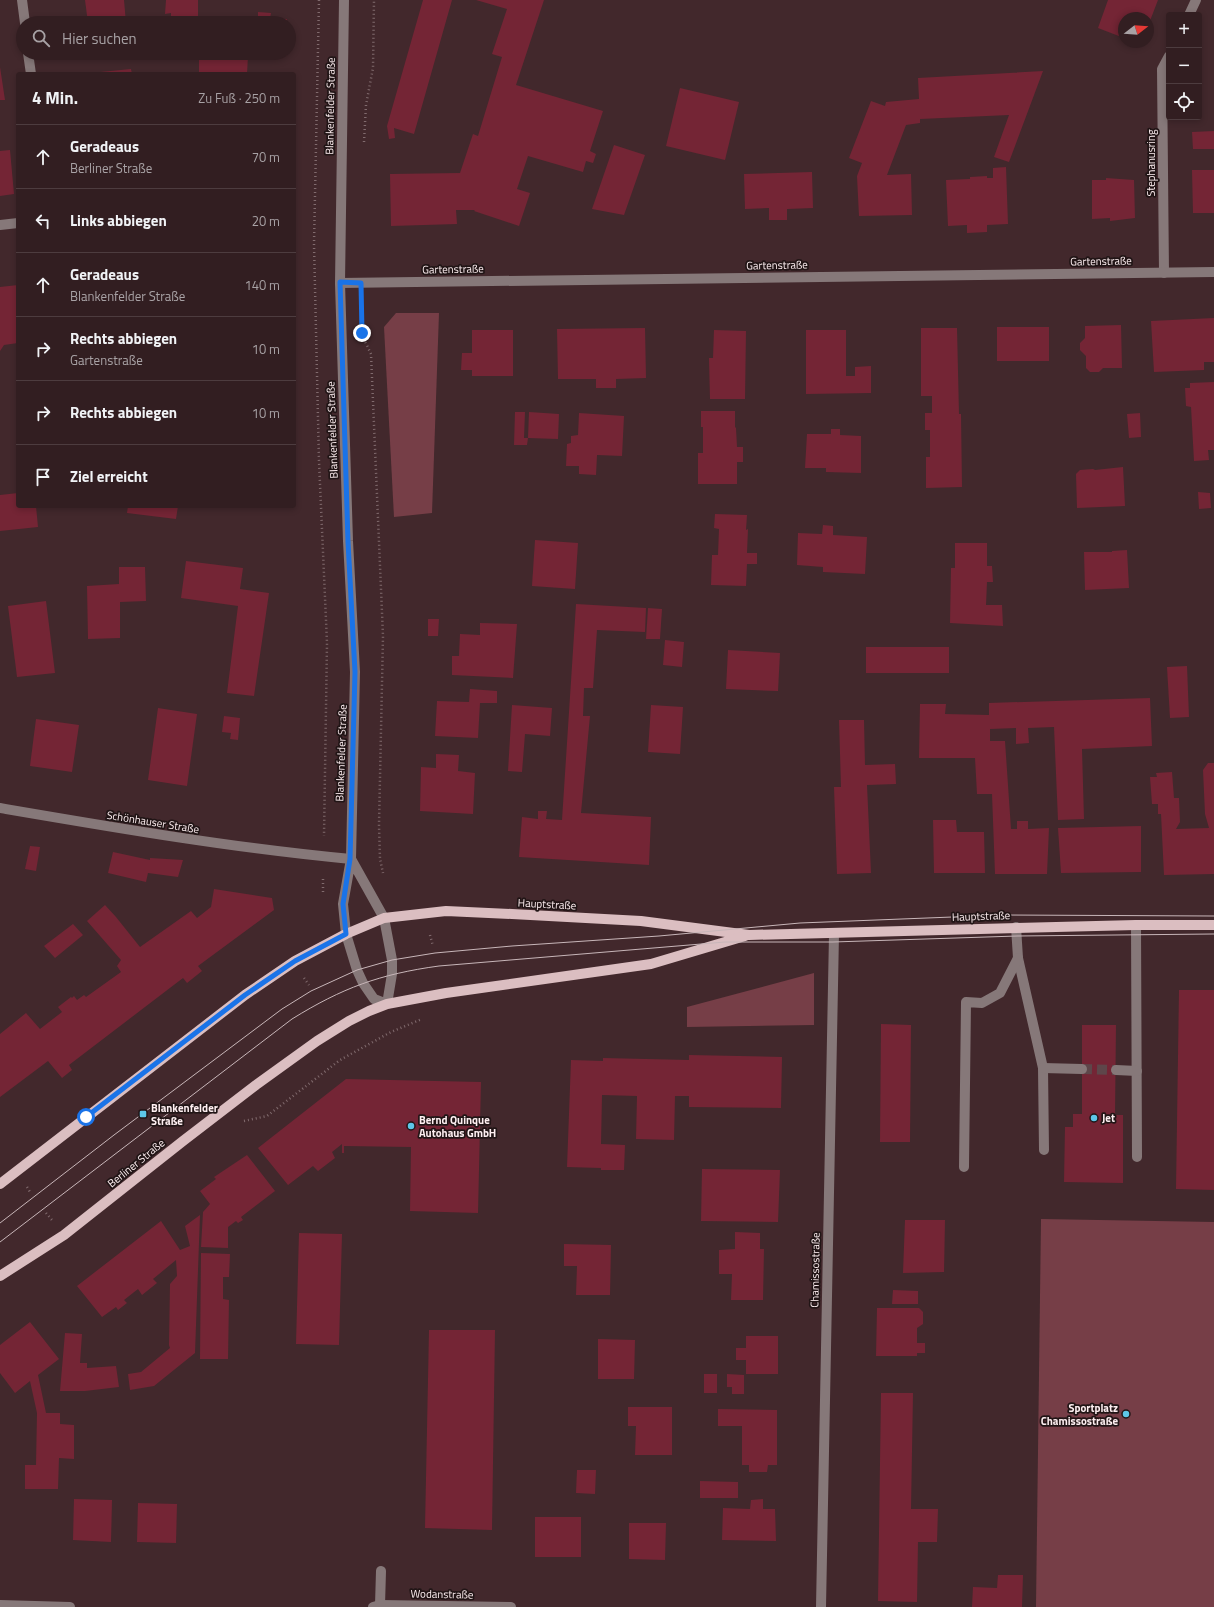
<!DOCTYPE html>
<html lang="de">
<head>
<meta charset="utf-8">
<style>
  body { margin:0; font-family:"Titillium Web",sans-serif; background:#3a272a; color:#f1f3f6 }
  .controls { position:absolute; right:12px; top:12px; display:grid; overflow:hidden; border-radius:4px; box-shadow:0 2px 6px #0003 }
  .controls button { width:36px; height:36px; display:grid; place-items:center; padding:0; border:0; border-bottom:1px solid #4d3c3f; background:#321e21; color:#f1f3f6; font:20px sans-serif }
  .compass { position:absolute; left:1118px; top:12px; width:36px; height:36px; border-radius:50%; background:#321e21; box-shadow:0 2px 6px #0003; rotate:73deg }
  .stop { position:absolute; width:12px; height:12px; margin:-9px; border:3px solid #1a73e8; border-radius:50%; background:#fff }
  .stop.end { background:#1a73e8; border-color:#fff; box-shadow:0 1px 4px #0008 }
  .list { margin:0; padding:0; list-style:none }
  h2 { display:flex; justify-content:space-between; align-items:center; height:52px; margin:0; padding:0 16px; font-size:17px }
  h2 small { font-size:13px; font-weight:400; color:#a8a2a5 }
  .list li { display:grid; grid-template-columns:26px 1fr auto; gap:12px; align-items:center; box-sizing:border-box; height:64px; padding:0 16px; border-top:1px solid #4d3c3f }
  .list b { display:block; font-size:15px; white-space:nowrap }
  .list p { margin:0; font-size:13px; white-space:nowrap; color:#a8a2a5 }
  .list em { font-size:13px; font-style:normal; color:#a8a2a5 }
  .icon { flex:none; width:22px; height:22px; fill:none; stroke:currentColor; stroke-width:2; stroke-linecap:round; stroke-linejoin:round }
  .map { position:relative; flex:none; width:1214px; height:1607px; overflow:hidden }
  .search { position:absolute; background:#321e21; box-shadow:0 2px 6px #0003; left:16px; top:16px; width:280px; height:44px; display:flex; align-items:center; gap:10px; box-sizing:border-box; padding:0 14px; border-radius:22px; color:#a8a2a5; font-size:15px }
  .panel { position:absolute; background:#321e21; box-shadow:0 2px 6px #0003; left:16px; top:72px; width:280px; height:436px; border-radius:4px }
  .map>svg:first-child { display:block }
  .green { fill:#763e47 }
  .building { fill:#742535 }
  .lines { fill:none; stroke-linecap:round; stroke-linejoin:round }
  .minor-tunnel { stroke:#5e464a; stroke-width:10; stroke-dasharray:10 5; stroke-linecap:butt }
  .path { stroke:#816b6e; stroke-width:2.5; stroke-dasharray:1 3; stroke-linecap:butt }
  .minor { stroke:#867879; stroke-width:10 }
  .major { stroke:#dbbec1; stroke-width:10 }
  .tram { stroke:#c8b6b9; stroke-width:1 }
  .route { stroke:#1a73e8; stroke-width:5 }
  .poi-dot { fill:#5dc7e8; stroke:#211516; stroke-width:1.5 }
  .labels { text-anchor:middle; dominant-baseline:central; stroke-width:3.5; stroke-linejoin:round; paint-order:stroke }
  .street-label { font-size:11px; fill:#feeff1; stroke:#211516 }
  .poi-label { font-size:11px; font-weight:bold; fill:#feeff1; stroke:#211516; text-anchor:start }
</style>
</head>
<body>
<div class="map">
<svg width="1214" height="1607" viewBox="0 0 1214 1607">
  <rect width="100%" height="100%" fill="#42282c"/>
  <g class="green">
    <polygon points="396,313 439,313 432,513 394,517 384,327"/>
    <polygon points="814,973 814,1025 687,1027 687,1007"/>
    <polygon points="1041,1219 1214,1222 1214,1607 1036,1607"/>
  </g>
  <g class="building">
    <polygon points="85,0 124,0 126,23 88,23"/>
    <polygon points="166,0 198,0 198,21 171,20 171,13 165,14"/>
    <polygon points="423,0 452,0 414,134 394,128 395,138 389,139 387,126"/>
    <polygon points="476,0 544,0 516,85 603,111 590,151 596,154 593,163 586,161 583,172 528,156 517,189 530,193 519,226 474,211 475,210 456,210 457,224 391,226 390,174 460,173 473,134 478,136 502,57 492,54 507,9"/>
    <polygon points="1108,0 1158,0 1148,26 1148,18 1124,18 1124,38 1098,28"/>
    <polygon points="258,12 271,13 270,18 287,19 287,23 249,23 249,18 258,18"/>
    <polygon points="241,53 287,53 287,56 248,56 247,74 199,74 199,56 241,55"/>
    <polygon points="0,67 5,100 0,100"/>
    <polygon points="131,69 132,74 91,74 90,73"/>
    <polygon points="1043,71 1009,162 994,157 1009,115 920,119 920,123 906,125 887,175 911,174 912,215 859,216 857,176 862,163 849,158 871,101 885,106 886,102 919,99 918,78"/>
    <polygon points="680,88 739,102 725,160 666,146"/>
    <polygon points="1214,131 1214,149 1193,149 1192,132"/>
    <polygon points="614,145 645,155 624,215 592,209"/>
    <polygon points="10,150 14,194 0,196 0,151"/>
    <polygon points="1006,167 1008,224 987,225 987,232 967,233 967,225 948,226 946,180 970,179 970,177 987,176 987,178 993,178 993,168"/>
    <polygon points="1192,170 1214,170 1214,213 1193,213"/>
    <polygon points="812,172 813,208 787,209 787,220 769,220 769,208 745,209 744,174"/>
    <polygon points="1106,178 1134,180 1135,218 1110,221 1110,218 1092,219 1092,180 1106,180"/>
    <polygon points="18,285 18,343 4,345 0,351 0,287"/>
    <polygon points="1214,318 1214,362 1204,362 1204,370 1154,372 1151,321"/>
    <polygon points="1121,325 1122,368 1103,368 1099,372 1090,372 1086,368 1086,356 1080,350 1080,343 1085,338 1085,326"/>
    <rect x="997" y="327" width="52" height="34"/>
    <polygon points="645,328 646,378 616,379 616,388 596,388 596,379 558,379 557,329"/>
    <polygon points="921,328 957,328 959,414 961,414 962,487 926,488 926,457 930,457 930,430 925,430 925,413 932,413 932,396 921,396"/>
    <polygon points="472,330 513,330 513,376 472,376 472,370 461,370 462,353 472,353"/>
    <polygon points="714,330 746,331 745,399 710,399 709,358 713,358"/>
    <polygon points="806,330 846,330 846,376 855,376 855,367 871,366 871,393 806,394"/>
    <polygon points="1214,382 1214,450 1208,450 1209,460 1194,461 1191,407 1186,406 1185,388 1190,388 1190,383"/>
    <polygon points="701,411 735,411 735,427 736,428 737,447 743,447 743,462 737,462 737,484 698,484 698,453 703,453 703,427 701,427"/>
    <polygon points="515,412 525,412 524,438 528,438 527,445 514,445"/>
    <polygon points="529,412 559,414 558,439 528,438"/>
    <polygon points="579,413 624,416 622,456 597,455 596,475 579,474 579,466 566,466 567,444 571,443 571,436 578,435"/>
    <polygon points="1140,413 1141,437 1129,438 1127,414"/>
    <polygon points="831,429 840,429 840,435 861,436 861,473 826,472 826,468 805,468 807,434 831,434"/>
    <polygon points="1123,467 1125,506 1077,508 1076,474 1080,470 1093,469 1095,470"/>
    <polygon points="1198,492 1210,493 1211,508 1199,509"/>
    <polygon points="18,493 18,506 36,506 38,527 0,531 0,495"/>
    <polygon points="128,506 178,506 176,519 127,513"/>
    <polygon points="715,514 747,515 746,530 748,529 747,553 757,553 757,564 747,564 746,586 711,585 712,555 718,555 719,529 714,528"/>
    <polygon points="823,525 833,526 833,535 867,537 865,574 823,572 823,567 797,565 798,533 822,534"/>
    <polygon points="535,540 578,543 575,589 532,586"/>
    <polygon points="955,543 987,543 987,566 992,566 993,582 987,582 986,605 1002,605 1003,626 950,623 951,568 955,568"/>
    <polygon points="1127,550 1129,588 1085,590 1084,552 1112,552 1112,551"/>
    <polygon points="186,561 243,568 240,589 269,593 254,696 227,693 238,606 181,598"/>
    <polygon points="119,567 145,567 146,601 120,602 120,638 88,639 87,586 119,584"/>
    <polygon points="46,601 55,673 17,677 8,606"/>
    <polygon points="576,604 646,608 645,632 597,630 593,688 584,688 583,716 590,716 581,813 651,817 649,865 519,857 522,817 538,819 538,811 547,811 546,819 562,820"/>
    <polygon points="648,608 662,609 660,639 646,639"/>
    <polygon points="428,619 439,619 438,636 428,636"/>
    <polygon points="480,623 517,624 513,678 452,675 452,656 459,656 460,634 480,635"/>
    <polygon points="665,640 684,642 682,667 663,665"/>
    <rect x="866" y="647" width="83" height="26"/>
    <polygon points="728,650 780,653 778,691 726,689"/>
    <polygon points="1187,666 1189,717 1170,718 1167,667"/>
    <polygon points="470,689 497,691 497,703 480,703 478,738 435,736 437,701 469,702"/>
    <polygon points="1150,698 1152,746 1082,749 1084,819 1058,820 1054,727 1028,728 1029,743 1016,744 1016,728 990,729 990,741 1005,741 1011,829 1017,829 1017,821 1028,821 1028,829 1049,828 1047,874 995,874 992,794 977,794 975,758 919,758 920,704 946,704 945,714 989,715 989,703"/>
    <polygon points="512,705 552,708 550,736 525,734 522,772 508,771"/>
    <polygon points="651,705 683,707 680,754 648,752"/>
    <polygon points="158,708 197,714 187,786 148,780"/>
    <polygon points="224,716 240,718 238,740 230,739 231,733 222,732"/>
    <polygon points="36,719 79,725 72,772 30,766"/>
    <polygon points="839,720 864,720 865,765 895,764 896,784 867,785 871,873 837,874 834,787 841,787"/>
    <polygon points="436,754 459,755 458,771 475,773 473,814 420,811 421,767 436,768"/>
    <polygon points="1208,763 1214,763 1214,874 1164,875 1161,814 1158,814 1158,804 1152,804 1150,777 1157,777 1156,773 1172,772 1174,798 1179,798 1180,822 1176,829 1209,828 1205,814 1203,770"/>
    <polygon points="933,820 956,820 957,832 984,832 985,873 934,873"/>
    <polygon points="1141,826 1141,872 1061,873 1058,828"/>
    <polygon points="30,846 40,847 36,871 25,869"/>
    <polygon points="113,852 150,860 150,858 183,860 178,877 148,873 146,882 108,873"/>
    <polygon points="214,889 272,898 274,910 198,966 202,971 187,983 183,978 69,1065 72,1070 62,1078 48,1061 0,1097 0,1034 26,1013 40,1029 62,1012 58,1007 71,997 72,998 74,996 77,1000 84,995 86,997 121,972 117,966 121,960 87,921 105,905 116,917 140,947 191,911 197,918 211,907"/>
    <polygon points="73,924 83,935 55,958 44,946"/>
    <polygon points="1179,990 1214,990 1214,1190 1176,1189"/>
    <polygon points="881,1024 911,1025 910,1142 880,1142"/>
    <polygon points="1082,1025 1116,1025 1115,1115 1123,1115 1123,1183 1064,1182 1065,1127 1073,1127 1073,1114 1082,1114"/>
    <polygon points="689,1055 782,1057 781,1108 689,1107 689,1096 675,1096 674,1140 636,1139 637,1096 602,1095 601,1144 625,1145 624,1170 601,1170 601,1168 567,1167 571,1060 603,1061 603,1058 689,1060"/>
    <polygon points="346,1079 481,1082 478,1213 410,1211 411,1147 344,1146 344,1153 342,1153 342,1144 332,1152 335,1158 318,1171 313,1166 288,1185 258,1148"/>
    <polygon points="247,1155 275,1191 241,1217 243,1220 238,1223 236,1221 228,1227 228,1248 201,1247 203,1212 210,1204 200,1191 216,1179 214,1177"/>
    <polygon points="702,1169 780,1170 778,1222 701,1221"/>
    <polygon points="200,1215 195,1353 154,1386 130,1390 128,1374 141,1372 170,1348 169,1345 170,1284 177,1276 176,1260 153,1279 157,1283 142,1295 138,1289 124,1300 127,1303 118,1310 116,1307 102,1317 77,1286 161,1221 180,1250 190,1246 185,1226"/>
    <polygon points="905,1220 945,1220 944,1272 903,1273"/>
    <polygon points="735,1232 760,1233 760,1249 764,1249 763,1300 731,1300 732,1274 719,1274 719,1250 735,1249"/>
    <polygon points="299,1233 342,1234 339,1345 296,1344"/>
    <polygon points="564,1244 611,1245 610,1295 576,1295 577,1266 564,1266"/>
    <polygon points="201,1253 230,1254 229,1277 223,1277 223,1299 229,1300 228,1359 200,1359"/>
    <polygon points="893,1290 918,1291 918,1304 892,1304"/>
    <polygon points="877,1308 919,1308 923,1312 923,1324 917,1328 917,1343 925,1343 925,1353 917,1353 917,1356 876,1356"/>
    <polygon points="30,1322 59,1359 38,1375 46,1413 60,1413 60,1424 74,1425 74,1459 59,1458 58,1489 25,1489 25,1465 36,1465 37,1413 30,1381 15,1393 0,1373 0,1345"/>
    <polygon points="429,1330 495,1330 492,1530 425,1528"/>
    <polygon points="65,1333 82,1334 80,1363 87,1363 87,1368 116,1366 119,1387 85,1391 60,1391"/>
    <polygon points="746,1336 778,1336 778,1374 746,1374 746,1360 736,1360 736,1348 746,1348"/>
    <polygon points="598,1339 635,1340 634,1379 598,1379"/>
    <rect x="704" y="1374" width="13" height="19"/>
    <polygon points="727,1374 744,1375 744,1394 732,1394 732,1387 727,1387"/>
    <polygon points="881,1393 913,1393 911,1509 938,1509 937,1542 918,1542 917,1602 878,1601"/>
    <polygon points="628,1407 672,1407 672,1455 635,1455 636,1426 628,1426"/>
    <polygon points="718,1409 777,1410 777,1465 768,1465 767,1472 749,1472 749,1465 742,1465 742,1426 718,1426"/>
    <polygon points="577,1470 596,1470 595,1494 576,1493"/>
    <polygon points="700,1481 738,1482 738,1498 700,1498"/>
    <polygon points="74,1499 112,1500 111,1542 73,1540"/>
    <polygon points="763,1499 763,1509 775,1509 776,1541 722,1540 723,1508 750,1509 751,1500"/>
    <polygon points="138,1503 177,1504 176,1543 137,1542"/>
    <rect x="535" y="1517" width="46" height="40"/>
    <polygon points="629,1523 666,1523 665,1560 629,1559"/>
    <polygon points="998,1575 1023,1575 1022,1607 972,1607 973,1587 997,1588"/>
  </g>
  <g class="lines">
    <polyline class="minor-tunnel" points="1082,1069 1116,1070"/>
    <g class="path">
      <polyline points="319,0 314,244 319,461 327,643 324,836"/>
      <polyline points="364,142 366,105 373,68 374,0"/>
      <polyline points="362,335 371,354 383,636 379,825 380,859 383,873"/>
      <polyline points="323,892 323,877"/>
      <polyline points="430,935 433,946"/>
      <polyline points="304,978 309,985"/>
      <polyline points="244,1121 267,1116 340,1060 391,1032 422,1019"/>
      <polyline points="27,1187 30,1192"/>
      <polyline points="46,1213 52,1220"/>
    </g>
    <g class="minor">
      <polyline points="22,0 25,23"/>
      <polyline points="344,0 340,283 348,541 355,672 351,859 343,904 346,934 357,970 363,983 374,999 387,1004 392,974 392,960 384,918 351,859"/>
      <polyline points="1189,15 1196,0"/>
      <polyline points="28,53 31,74"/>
      <polyline points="0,225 18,223"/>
      <polyline points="1164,273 1162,69 1169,56"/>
      <polyline points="340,283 1214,272"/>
      <path d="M0,808C117,828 233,848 351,859"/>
      <polyline points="1136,925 1137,1157"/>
      <polyline points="1016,927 1018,958 1043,1068 1044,1150"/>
      <polyline points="1043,1068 1082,1069"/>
      <polyline points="1116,1070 1137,1071"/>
      <polyline points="964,1167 966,1002 982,1003 1000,993 1018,958"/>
      <polyline points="0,1605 70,1607"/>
      <polyline points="380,1605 381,1571"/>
      <polyline points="373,1607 380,1605 511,1607"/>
      <polyline points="821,1607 834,934"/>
    </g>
    <g class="major">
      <polyline points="0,1184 245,995 295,961 346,934 384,918 446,911 512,914 641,921 749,935 1136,925 1214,925"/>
      <polyline points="0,1276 64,1235 183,1141 256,1085 317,1041 349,1021 369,1011 387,1004 446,993 651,964 745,936"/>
    </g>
    <g class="tram">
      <polyline points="0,1223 114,1135 282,1009 311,991 357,970 392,960 435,953 512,946 659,936 800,923 1003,915 1214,916"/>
      <path d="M0,1242L292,1019C342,988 380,974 439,966L725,942H833L1017,936L1214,934"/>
    </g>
  </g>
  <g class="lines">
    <polyline class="route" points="86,1117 245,995 295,961 346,934 343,904 350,859 355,672 348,542 340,282 361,283 362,333"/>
  </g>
  <g class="poi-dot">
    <rect x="139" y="1110" width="8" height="8" rx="2"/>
    <circle cx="1094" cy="1118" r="4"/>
    <circle cx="411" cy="1126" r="4"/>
    <circle cx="1126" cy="1414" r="4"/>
  </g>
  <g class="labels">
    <g class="street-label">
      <text transform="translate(330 106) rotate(-89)">Blankenfelder Straße</text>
      <text transform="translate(1151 163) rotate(-90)">Stephanusring</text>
      <text transform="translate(1101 261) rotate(-1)">Gartenstraße</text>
      <text transform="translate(777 265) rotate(-1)">Gartenstraße</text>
      <text transform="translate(453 269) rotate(-1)">Gartenstraße</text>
      <text transform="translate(332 430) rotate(-92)">Blankenfelder Straße</text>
      <text transform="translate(341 753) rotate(-88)">Blankenfelder Straße</text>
      <text transform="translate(153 822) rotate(9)">Schönhauser Straße</text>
      <text transform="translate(547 904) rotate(3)">Hauptstraße</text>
      <text transform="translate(981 916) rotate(-2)">Hauptstraße</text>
      <text transform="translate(136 1163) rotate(-39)">Berliner Straße</text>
      <text transform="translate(815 1270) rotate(-89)">Chamissostraße</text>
      <text transform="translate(442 1594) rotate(1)">Wodanstraße</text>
    </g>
    <g class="poi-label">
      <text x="151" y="1108">Blankenfelder<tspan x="151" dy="13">Straße</tspan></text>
      <text x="1102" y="1118">Jet</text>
      <text x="419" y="1120">Bernd Quinque<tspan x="419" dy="13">Autohaus GmbH</tspan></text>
      <text x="1118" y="1408" text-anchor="end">Sportplatz<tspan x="1118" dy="13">Chamissostraße</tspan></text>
    </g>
  </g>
</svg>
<div class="controls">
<button>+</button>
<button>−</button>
<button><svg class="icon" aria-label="locate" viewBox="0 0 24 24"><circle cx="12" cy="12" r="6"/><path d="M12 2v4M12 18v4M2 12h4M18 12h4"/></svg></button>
</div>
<svg class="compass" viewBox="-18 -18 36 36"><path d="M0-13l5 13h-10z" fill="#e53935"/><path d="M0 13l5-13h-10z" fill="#a8a2a5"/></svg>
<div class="stop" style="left:86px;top:1117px"></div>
<div class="stop end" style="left:362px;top:333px"></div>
<div class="search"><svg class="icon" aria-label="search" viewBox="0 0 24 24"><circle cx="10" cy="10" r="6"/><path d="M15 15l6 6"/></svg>Hier suchen</div>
<section class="panel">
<h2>4 Min.<small>Zu Fuß · 250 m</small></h2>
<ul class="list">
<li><svg class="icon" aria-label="ahead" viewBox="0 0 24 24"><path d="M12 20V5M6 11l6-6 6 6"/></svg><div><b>Geradeaus</b><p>Berliner Straße</p></div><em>70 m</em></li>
<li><svg class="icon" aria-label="left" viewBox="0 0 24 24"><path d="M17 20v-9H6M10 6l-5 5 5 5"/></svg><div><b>Links abbiegen</b></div><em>20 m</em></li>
<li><svg class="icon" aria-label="ahead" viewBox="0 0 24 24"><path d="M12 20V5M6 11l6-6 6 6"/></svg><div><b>Geradeaus</b><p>Blankenfelder Straße</p></div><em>140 m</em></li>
<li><svg class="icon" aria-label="right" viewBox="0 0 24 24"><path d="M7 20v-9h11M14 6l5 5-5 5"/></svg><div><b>Rechts abbiegen</b><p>Gartenstraße</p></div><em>10 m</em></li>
<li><svg class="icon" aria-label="right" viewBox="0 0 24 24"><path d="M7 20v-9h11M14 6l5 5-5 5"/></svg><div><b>Rechts abbiegen</b></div><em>10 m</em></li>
<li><svg class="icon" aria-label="arrive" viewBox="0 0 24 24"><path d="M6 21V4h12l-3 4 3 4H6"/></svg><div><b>Ziel erreicht</b></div></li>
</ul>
</section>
</div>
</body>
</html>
